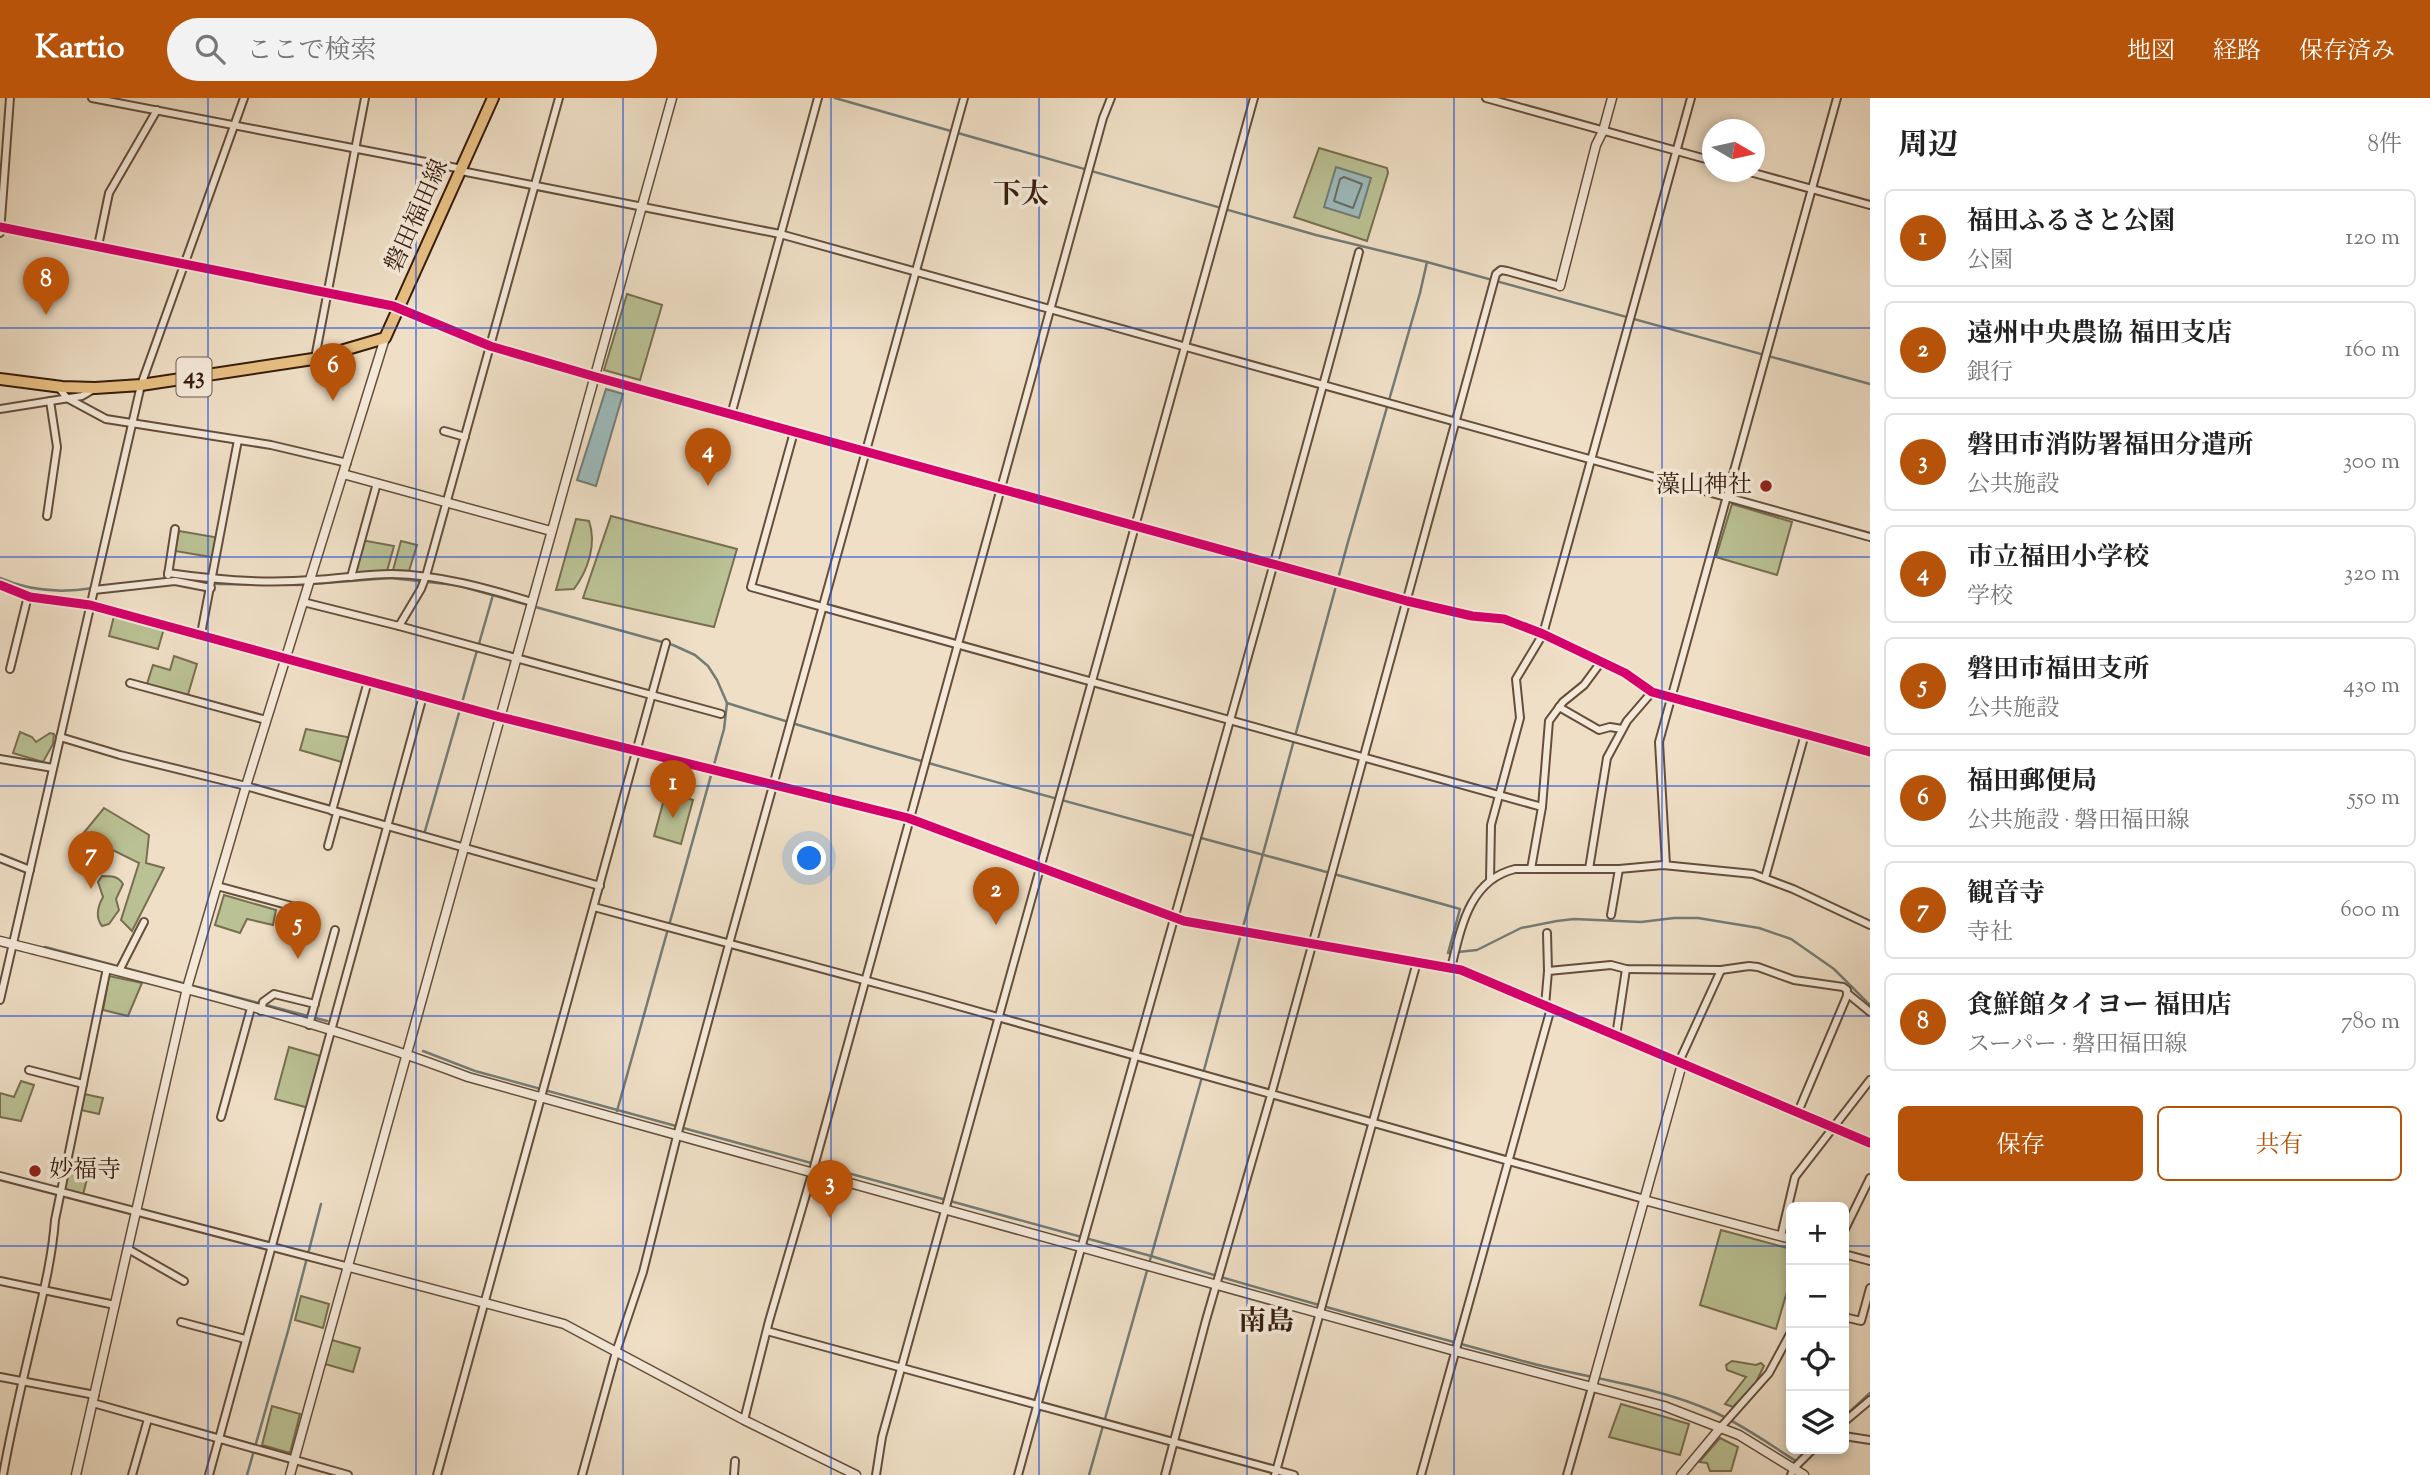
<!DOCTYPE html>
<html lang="ja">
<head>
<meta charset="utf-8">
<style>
  body { margin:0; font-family:"Sorts Mill Goudy","Noto Serif JP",serif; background:#f2f2f2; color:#222 }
  .controls { position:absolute; right:21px; bottom:21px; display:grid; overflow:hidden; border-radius:10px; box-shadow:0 4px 10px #0003 }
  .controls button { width:63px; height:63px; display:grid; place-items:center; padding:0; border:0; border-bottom:2px solid #e0e0e0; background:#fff; color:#222; font:35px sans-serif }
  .compass { position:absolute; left:1702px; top:21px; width:63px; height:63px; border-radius:50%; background:#fff; box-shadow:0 4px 10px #0003; rotate:99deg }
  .you { position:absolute; left:810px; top:761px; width:24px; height:24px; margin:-18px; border:5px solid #fff; border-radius:50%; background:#1a73e8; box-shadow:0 0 0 10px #1a73e833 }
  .badge { display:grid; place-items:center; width:46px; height:46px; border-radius:50%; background:#b45309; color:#fff; font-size:23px; font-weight:700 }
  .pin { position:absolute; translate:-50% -58px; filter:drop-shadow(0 2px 4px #0008) }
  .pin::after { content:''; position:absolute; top:37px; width:24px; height:21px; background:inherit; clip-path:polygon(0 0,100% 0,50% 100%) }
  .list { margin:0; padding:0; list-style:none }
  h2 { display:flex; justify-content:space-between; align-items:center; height:91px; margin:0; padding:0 28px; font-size:30px }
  h2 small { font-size:23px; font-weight:400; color:#767676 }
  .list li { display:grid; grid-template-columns:46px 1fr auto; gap:21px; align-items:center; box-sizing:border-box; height:98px; margin:0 14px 14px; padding:0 14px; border:2px solid #e0e0e0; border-radius:10px }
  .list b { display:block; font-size:26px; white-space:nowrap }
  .list p { margin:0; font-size:23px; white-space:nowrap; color:#767676 }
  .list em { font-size:23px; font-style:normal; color:#767676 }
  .actions { display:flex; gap:14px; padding:21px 28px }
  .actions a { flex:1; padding:16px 0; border:2px solid #b45309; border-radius:10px; text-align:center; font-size:24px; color:#b45309 }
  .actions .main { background:#b45309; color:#fff }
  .icon { flex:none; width:38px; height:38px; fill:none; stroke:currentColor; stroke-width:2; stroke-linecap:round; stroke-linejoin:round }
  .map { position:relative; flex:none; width:1870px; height:1377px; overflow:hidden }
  header { display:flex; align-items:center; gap:42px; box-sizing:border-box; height:98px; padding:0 35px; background:#b45309; color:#fff }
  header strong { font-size:33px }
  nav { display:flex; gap:38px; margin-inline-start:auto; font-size:24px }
  .search { width:490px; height:63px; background:#f2f2f2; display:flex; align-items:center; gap:18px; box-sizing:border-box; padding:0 24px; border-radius:38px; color:#767676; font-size:26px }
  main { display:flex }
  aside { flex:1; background:#fff }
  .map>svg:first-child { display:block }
  .green { fill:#bac194; stroke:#786f50; stroke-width:2 }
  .water { fill:#9cbbbc; stroke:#747c76; stroke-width:2 }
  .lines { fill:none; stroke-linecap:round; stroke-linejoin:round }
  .shore { stroke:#6a6c64; stroke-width:2 }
  .stream { stroke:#747c76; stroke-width:2.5 }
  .minor-casing { stroke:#654e3b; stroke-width:10 }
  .tertiary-casing { stroke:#654e3b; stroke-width:11 }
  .primary-casing { stroke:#371d0d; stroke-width:14 }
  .minor { stroke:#f5eada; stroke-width:6 }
  .tertiary { stroke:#f5eada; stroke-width:8 }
  .primary { stroke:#e8c083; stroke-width:10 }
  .cycleway-casing { stroke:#f5eada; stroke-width:13 }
  .cycleway { stroke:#d6006c; stroke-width:9 }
  .grid { fill:none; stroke:#1d4ed8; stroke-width:2; stroke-opacity:0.55 }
  .poi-dot { fill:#8f2418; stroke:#f5eada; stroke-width:2.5 }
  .labels { text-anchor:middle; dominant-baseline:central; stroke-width:7; stroke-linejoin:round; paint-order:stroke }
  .shield { fill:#f5eada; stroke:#705a4a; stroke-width:2 }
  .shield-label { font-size:23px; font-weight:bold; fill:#371d0d }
  .street-label { font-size:24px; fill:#371d0d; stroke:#f5eada }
  .poi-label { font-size:24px; fill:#371d0d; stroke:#f5eada; text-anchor:end }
  .quarter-label { font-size:28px; font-weight:bold; fill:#371d0d; stroke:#f5eada }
</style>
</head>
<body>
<header>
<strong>Kartio</strong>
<div class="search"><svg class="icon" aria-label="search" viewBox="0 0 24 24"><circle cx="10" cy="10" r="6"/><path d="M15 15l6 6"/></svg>ここで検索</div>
<nav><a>地図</a><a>経路</a><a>保存済み</a></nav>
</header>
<main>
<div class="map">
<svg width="1870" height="1377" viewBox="0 0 1870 1377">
  <rect width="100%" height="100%" fill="#efdfc6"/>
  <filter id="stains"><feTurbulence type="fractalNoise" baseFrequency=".00286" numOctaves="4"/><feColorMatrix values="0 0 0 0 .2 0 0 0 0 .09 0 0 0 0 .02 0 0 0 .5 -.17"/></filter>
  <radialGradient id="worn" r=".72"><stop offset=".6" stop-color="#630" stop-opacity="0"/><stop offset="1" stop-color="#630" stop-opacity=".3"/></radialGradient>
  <g class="green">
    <polygon points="1319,50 1387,70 1388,75 1367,143 1294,119"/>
    <polygon points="627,196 662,207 640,282 604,272"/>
    <polygon points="1732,406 1792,424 1777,477 1716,459"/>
    <polygon points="611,418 737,451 714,529 583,500"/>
    <path d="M576,421L589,423C597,446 588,472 574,491L556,492Z"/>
    <polygon points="179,433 220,440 217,460 175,453"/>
    <polygon points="361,442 394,448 387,473 351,479"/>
    <polygon points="401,443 417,447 409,473 393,472"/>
    <polygon points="115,514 165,527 158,551 109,538"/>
    <polygon points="174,558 197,566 187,600 146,589 153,567 170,572"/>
    <polygon points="306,631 352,640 345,665 300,652"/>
    <polygon points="20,634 32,639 36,644 50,635 54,636 53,646 43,664 13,655"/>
    <polygon points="666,694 693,702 681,746 654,738"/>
    <polygon points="104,710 149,737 146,765 164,770 132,833 121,822 139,765 82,737"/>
    <path d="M102,778C112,778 118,778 123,786L116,801L119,812L109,826L102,828C95,819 98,808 103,799L98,784Z"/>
    <polygon points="224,797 276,812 273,827 247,821 240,835 215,827"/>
    <polygon points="109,878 142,885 128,918 103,912"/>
    <polygon points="289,949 324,959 309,1010 275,1001"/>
    <polygon points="21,983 34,987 21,1023 0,1019 0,995 14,999"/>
    <polygon points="84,996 103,1000 99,1016 81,1012"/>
    <polygon points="71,1064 90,1068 83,1097 64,1092"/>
    <polygon points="1721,1132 1791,1151 1791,1180 1776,1231 1700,1207"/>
    <polygon points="301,1198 329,1206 323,1230 295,1222"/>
    <polygon points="332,1242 360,1250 353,1274 325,1266"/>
    <polygon points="1732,1263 1756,1267 1761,1265 1764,1268 1755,1286 1733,1309 1725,1306 1746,1279 1727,1272 1726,1267"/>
    <polygon points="1621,1306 1689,1326 1680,1357 1609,1339"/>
    <polygon points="272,1308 300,1316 290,1355 262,1347"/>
    <polygon points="1720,1340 1738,1349 1731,1373 1710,1373 1707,1365 1699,1364"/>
  </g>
  <g class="water">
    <polygon points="1336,69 1371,80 1359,120 1324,109"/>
    <polygon points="606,291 623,296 596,388 577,382"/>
  </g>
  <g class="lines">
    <polygon class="shore" points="1344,79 1362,86 1353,110 1334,103 1340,81"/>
    <g class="stream">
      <polyline points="835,0 1316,137 1427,164 1870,286"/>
      <path d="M0,480C29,493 62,495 93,490"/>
      <polyline points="183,482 219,486 306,487"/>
      <polyline points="312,486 390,480 456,487 673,547 695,557 708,568 717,582 727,605 724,631 617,1013"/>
      <polyline points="110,487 173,480"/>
      <path d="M727,605C969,681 1216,742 1460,811L1448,855L1477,852L1521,830L1557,823L1574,821L1641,824L1674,820H1698L1759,830L1791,841L1834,871L1870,907"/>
      <polyline points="425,733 493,497"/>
      <polyline points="45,849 327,923"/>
      <path d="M423,953L475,973L1151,1158C1273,1196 1396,1228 1519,1262C1583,1280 1652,1286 1714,1314C1743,1327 1769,1346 1796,1363"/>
      <polyline points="1844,1319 1870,1295"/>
      <polyline points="1792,1369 1807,1353"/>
      <polyline points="247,1377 288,1233 321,1106"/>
      <polyline points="1089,1377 1204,972 1348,444 1420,195 1427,164"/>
    </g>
    <g class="minor-casing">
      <g id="minor">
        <polyline points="92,0 462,71"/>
        <polyline points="1486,0 1713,63"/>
        <polyline points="461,73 780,136 1870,439"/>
        <polyline points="1750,74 1870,107"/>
        <polyline points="0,129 393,208 490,248 596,279 1407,503 1472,518 1504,521 1543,536 1625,575 1652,594 1870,654"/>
        <polyline points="0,135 10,0"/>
        <polyline points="98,148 109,95 157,12"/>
        <polyline points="315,260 365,0"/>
        <polyline points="59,290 67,300 106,321 271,347 347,365"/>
        <polyline points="0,311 82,298 94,291"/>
        <polyline points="731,317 818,0"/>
        <polyline points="444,333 465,339"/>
        <polyline points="794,334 751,489 1542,709"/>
        <polyline points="47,418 57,349 50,303"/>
        <path d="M168,475C216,482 263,486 312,482C338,481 365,476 392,476C440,477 486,490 532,504"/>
        <polyline points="168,477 175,431"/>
        <polyline points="351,479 377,385"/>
        <polyline points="94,492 175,483 211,490"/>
        <polyline points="303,504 399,528 721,616"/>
        <polyline points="399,528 421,491 426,478 559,0"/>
        <polyline points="201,536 238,342"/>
        <polyline points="10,571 28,498"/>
        <polyline points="130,585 266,622"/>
        <polyline points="1559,609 1599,632 1610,629 1622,631"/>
        <polyline points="60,639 120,657 246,688 600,788"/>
        <polyline points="0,661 53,670"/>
        <polyline points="332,713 368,583"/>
        <polyline points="328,748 337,715"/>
        <polyline points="0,760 30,772"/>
        <polyline points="1666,767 1659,644 1837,0"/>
        <polyline points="1531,771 1542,709 1549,623 1563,604 1584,587 1601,564"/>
        <polyline points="1589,771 1607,660 1627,623 1652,594"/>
        <polyline points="1765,780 1805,636"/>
        <polyline points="1490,782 1491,727 1520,620 1516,581 1543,536 1691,0"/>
        <polyline points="217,788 295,809"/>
        <polyline points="594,809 923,898 1644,1101"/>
        <polyline points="1611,817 1619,771"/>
        <path d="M1451,870C1461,830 1469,782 1515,771H1619L1663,767L1753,776L1793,791L1870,827"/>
        <polyline points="119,873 144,824"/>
        <polyline points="1548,873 1611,867 1626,871 1721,872 1749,868 1758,869 1794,882 1843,889 1847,892 1847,898 1798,1014"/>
        <polyline points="1847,895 1870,914"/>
        <polyline points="0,902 141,287 244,0"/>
        <polyline points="1545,908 1548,873 1547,835"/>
        <polyline points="261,913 263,904 274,896 315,906"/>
        <polyline points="309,927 335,832"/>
        <polyline points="1616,938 1626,871"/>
        <polyline points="1679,964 1721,872"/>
        <polyline points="29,972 83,986"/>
        <polyline points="221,1019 251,910"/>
        <polyline points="0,1078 349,1169"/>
        <polyline points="1844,1133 1870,1080"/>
        <polyline points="1781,1138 1795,1079 1870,982"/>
        <polyline points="128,1151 184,1183"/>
        <polyline points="1844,1156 1870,1163"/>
        <polyline points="0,1183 115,1207"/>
        <polyline points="1844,1219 1861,1223 1870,1190"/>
        <polyline points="181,1224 245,1241"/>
        <polyline points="767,1233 1294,1377"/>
        <polyline points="0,1279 95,1297"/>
        <polyline points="93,1305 348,1377"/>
        <polyline points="744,1322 769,1223 812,1076 1103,20 1111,0"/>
        <polyline points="1844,1324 1870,1302"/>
        <polyline points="1721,1329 1769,1275 1791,1234"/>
        <polyline points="1844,1338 1870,1342"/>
        <path d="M3,1377C11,1331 22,1285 33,1239C42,1200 52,1162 55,1122L107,870"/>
        <polyline points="132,1377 148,1321"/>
        <polyline points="209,1377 423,598"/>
        <polyline points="437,1377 666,545"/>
        <polyline points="582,1377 616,1254 643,1174 677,1038 729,846 964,0"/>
        <polyline points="734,1377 735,1363"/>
        <polyline points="876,1377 882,1339 1254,0"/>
        <path d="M1018,1377C1130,969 1250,563 1359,154"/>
        <polyline points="1165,1377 1206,1222 1271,997 1496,176 1501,172 1507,173 1560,188"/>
        <polyline points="1275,1377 1417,864"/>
        <polyline points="1421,1377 1551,910"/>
        <polyline points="1567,1377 1592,1289"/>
        <polyline points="1791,1377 1794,1370 1813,1351"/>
      </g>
    </g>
    <g class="tertiary-casing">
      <g id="tertiary">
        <polyline points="1560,188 1596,47 1603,33 1612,0"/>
        <polyline points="343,376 551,433"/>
        <polyline points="0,487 30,499 90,507 500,619 908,720 1184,823 1461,872 1870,1045"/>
        <path d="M0,843C157,883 316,921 468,979L1455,1253L1664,1308L1739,1337L1804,1377"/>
        <polyline points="1644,1102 1791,1141"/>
        <polyline points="349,1169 564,1226 744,1322 856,1377"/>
        <polyline points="1592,1289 1682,966"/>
        <polyline points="76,1377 187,890 246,688 385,240"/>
        <polyline points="290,1377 672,0"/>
        <polyline points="1681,1377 1721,1329"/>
      </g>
    </g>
    <g class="primary-casing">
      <polyline id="primary" points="0,281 62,289 95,290 141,287 313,261 385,240 493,0"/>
    </g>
    <use href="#minor" class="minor"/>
    <use href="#tertiary" class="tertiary"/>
    <use href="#primary" class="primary"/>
    <g class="cycleway-casing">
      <g id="cycleway">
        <polyline points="0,129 393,208 490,248 596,279 1407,503 1472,518 1504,521 1543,536 1625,575 1652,594 1870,654"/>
        <polyline points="0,487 30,499 90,507 500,619 908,720 1184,823 1461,872 1870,1045"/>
      </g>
    </g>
    <use href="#cycleway" class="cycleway"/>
  </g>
  <path class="grid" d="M208,0V1377M416,0V1377M623,0V1377M831,0V1377M1039,0V1377M1247,0V1377M1454,0V1377M1662,0V1377M0,230H1870M0,459H1870M0,688H1870M0,918H1870M0,1148H1791M1844,1148H1870"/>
  <g class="poi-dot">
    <circle cx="1766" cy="388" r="7"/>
    <circle cx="35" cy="1073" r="7"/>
  </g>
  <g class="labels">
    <rect class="shield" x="176.5" y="259.5" width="35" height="39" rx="5"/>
    <g class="shield-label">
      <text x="194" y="279">43</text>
    </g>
    <g class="street-label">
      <text transform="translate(418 118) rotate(-66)">磐田福田線</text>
    </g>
    <g class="poi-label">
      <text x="1752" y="388">藻山神社</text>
      <text x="49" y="1073" text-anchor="start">妙福寺</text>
    </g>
    <g class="quarter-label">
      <text x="1021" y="98">下太</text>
      <text x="1266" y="1225">南島</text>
    </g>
  </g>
  <rect width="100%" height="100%" filter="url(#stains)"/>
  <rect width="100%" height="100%" fill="url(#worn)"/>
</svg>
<div class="controls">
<button>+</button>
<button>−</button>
<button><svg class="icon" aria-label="locate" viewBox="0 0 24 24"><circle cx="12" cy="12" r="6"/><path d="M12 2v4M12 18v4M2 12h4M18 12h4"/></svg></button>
<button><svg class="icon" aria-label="layers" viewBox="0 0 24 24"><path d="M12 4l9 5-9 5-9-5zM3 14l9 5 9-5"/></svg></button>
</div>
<svg class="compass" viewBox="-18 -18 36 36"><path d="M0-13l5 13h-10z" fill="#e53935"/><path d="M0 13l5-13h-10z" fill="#767676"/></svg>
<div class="you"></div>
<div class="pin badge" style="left:673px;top:720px">1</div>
<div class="pin badge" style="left:996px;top:827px">2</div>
<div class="pin badge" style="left:830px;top:1120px">3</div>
<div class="pin badge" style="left:708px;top:388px">4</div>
<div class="pin badge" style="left:298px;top:861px">5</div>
<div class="pin badge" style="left:333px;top:303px">6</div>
<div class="pin badge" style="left:91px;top:791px">7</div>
<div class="pin badge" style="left:46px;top:217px">8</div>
</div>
<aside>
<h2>周辺<small>8件</small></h2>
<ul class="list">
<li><span class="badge">1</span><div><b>福田ふるさと公園</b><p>公園</p></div><em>120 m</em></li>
<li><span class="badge">2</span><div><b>遠州中央農協 福田支店</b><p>銀行</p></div><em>160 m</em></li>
<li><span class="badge">3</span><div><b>磐田市消防署福田分遣所</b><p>公共施設</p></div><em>300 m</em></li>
<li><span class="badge">4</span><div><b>市立福田小学校</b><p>学校</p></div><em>320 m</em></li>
<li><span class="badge">5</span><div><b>磐田市福田支所</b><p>公共施設</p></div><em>430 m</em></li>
<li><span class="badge">6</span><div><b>福田郵便局</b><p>公共施設 · 磐田福田線</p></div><em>550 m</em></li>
<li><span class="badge">7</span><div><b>観音寺</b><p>寺社</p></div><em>600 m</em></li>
<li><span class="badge">8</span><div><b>食鮮館タイヨー 福田店</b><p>スーパー · 磐田福田線</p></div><em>780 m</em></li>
</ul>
<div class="actions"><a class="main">保存</a><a>共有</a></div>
</aside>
</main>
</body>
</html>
